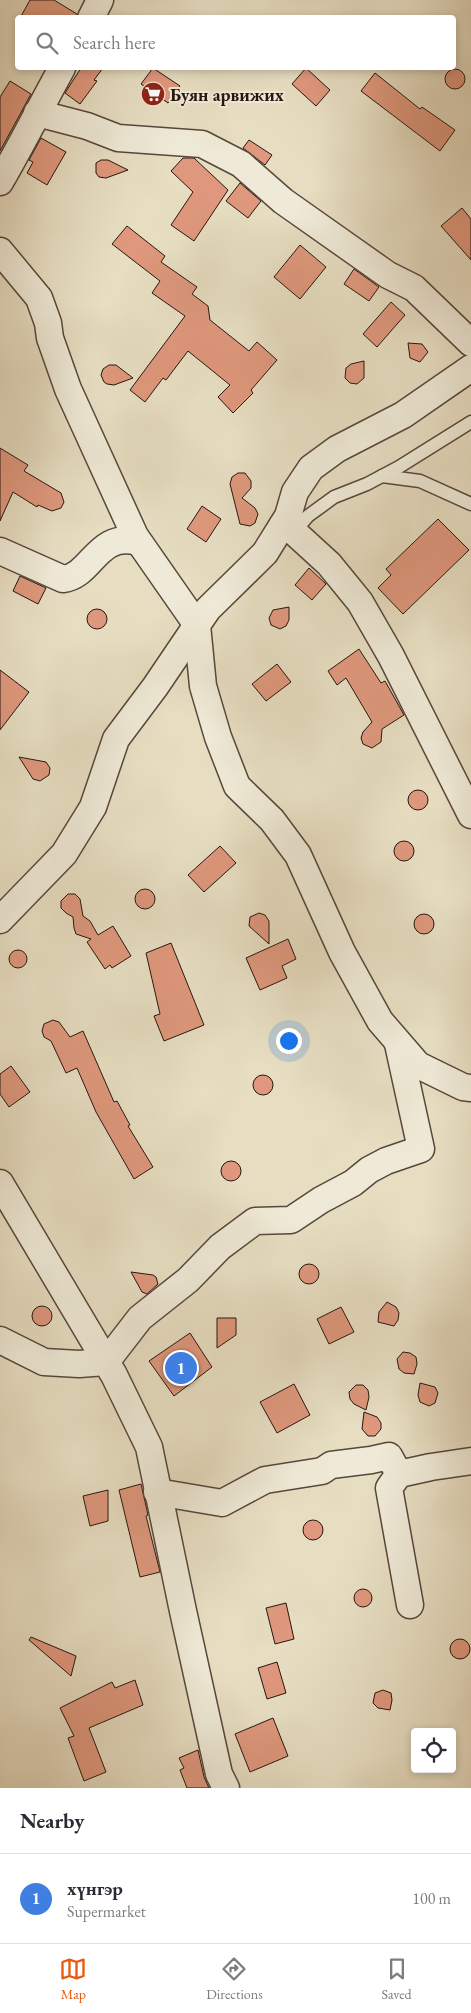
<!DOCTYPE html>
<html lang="en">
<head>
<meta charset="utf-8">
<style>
  body { margin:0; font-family:"EB Garamond",serif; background:#f7f7f7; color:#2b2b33 }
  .controls { position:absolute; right:15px; bottom:15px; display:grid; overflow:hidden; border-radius:5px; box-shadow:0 2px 8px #0003 }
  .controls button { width:45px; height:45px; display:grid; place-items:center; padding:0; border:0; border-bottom:1px solid #e1e1e2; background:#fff; color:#2b2b33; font:25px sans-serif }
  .you { position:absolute; left:288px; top:1040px; width:18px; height:18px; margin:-12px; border:4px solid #fff; border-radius:50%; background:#1a73e8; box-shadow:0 0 0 8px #1a73e833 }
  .badge { display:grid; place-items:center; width:32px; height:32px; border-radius:50%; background:#ea580c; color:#fff; font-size:16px; font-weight:700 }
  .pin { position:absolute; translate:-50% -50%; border:2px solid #fff; box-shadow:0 1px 5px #0006 }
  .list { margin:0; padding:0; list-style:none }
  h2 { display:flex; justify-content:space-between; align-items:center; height:65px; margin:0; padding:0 20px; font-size:21px }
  h2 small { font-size:16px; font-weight:400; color:#7c7c81 }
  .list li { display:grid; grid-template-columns:32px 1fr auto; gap:15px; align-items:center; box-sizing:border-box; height:90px; padding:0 20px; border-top:1px solid #e1e1e2 }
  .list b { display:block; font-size:19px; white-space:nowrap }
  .list p { margin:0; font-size:16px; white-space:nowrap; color:#7c7c81 }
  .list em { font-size:16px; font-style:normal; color:#7c7c81 }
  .icon { flex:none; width:28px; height:28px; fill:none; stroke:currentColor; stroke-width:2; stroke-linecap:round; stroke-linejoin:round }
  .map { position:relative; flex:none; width:471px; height:1788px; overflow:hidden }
  .search { position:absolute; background:#fff; box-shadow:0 2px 8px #0003; left:15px; right:15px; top:15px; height:55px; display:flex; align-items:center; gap:12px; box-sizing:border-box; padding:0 18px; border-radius:5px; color:#7c7c81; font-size:19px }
  .sheet { height:155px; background:#fff }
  nav { display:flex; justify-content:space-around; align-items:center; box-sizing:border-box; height:70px; border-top:1px solid #e1e1e2; background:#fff; font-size:14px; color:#7c7c81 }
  nav a { display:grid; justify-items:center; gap:2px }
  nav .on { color:#ea580c }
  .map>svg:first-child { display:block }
  .building { fill:#df987d; stroke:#27150f }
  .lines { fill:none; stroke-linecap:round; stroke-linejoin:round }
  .lane-casing { stroke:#57473c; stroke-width:15 }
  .street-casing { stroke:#57473c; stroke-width:29 }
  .lane { stroke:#efead7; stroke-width:12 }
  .street { stroke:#efead7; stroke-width:26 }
  .labels { text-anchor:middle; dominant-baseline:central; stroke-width:4; stroke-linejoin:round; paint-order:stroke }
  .poi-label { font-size:18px; font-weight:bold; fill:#27150f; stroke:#efead7; text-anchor:start }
</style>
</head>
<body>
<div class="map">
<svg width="471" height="1788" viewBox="0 0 471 1788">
  <rect width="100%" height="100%" fill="#e7dec2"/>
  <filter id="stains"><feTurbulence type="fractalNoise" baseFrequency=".004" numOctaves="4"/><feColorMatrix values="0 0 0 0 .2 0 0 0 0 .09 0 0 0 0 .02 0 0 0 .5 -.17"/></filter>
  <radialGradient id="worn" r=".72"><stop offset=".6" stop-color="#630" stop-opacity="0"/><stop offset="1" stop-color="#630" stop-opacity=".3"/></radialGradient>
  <g class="building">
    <polygon points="30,0 54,0 77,14 76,18 20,18"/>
    <polygon points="81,68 103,68 94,80 97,81 80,104 65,93"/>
    <polygon points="153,68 180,86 168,103 141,84"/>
    <polygon points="306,68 330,90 316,106 292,84"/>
    <circle cx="455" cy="79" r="10"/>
    <polygon points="375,73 420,109 422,107 455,130 440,151 361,91"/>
    <polygon points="10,81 31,94 0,151 0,97"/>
    <polygon points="41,138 66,152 47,185 27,173 33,162 29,160"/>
    <polygon points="249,140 272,155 265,165 243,148"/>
    <polygon points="183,158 194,158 228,190 194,241 171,225 193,192 171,171"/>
    <polygon points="101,160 108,160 128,170 106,178 99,177 96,173 96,163"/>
    <polygon points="240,183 261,201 248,218 226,201"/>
    <polygon points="462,208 471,219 471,260 441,226"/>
    <polygon points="127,226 165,256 161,262 197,287 192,294 208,306 210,320 249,351 257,342 277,360 251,390 253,393 233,413 218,397 230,385 188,351 166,380 163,378 145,402 130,390 185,316 152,293 160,281 112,244"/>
    <polygon points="300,245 326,267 300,299 274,277"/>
    <polygon points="354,269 379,287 369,301 344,284"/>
    <polygon points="391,302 405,315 377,347 363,334"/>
    <polygon points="408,343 422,344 428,352 420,362 410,358"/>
    <polygon points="364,361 364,378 357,384 350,383 345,378 346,368 351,364"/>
    <polygon points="109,365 116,365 133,378 114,385 107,384 104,382 101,375 103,369"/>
    <polygon points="0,448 28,465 24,471 61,493 64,502 61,508 52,511 38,505 37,507 13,492 0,521"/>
    <polygon points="238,473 245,473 251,481 251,488 242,498 255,508 258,514 255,523 250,526 240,524 230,484 232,477"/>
    <polygon points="202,506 221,519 206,542 187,529"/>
    <polygon points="438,519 469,550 403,614 378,588 391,575 386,569"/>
    <polygon points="309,568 326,584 312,600 295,585"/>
    <polygon points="20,576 46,588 38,604 13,591"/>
    <polygon points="289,607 289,620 286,626 280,629 271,625 269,618 273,610"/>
    <circle cx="97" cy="619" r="10"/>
    <polygon points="359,649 381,683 385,681 404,715 382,729 381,742 372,748 363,744 361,738 363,732 372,722 346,678 337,685 328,671"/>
    <polygon points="277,664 291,682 266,701 252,684"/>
    <polygon points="0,670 29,692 0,730"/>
    <polygon points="19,757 46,762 50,768 49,775 40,781 33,779"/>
    <circle cx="418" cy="800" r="10"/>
    <circle cx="404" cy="851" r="10"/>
    <polygon points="220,846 236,863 204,892 188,875"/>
    <circle cx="145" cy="899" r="10"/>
    <polygon points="68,894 75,894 80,899 83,916 90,921 98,935 113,926 131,956 112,968 110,965 105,969 87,942 91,939 76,934 74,928 73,917 66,913 61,908 61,901"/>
    <polygon points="259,913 265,915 269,921 269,944 249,926 250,917"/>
    <circle cx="424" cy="924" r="10"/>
    <polygon points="288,939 296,959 282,966 287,978 260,990 246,958"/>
    <polygon points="171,943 204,1025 164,1041 154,1016 160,1014 146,953"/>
    <circle cx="18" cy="959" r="9"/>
    <polygon points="53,1020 59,1022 70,1037 83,1031 114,1102 117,1101 130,1125 128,1126 153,1167 134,1179 96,1112 77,1068 66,1073 51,1041 44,1037 42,1031 44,1024"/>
    <polygon points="11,1066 30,1092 9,1107 0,1094 0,1074"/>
    <circle cx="263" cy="1085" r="10"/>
    <circle cx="231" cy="1171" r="10"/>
    <circle cx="309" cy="1274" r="10"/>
    <polygon points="131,1272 153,1275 156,1277 158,1284 147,1294 142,1292"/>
    <polygon points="387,1302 396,1307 399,1313 398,1320 394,1326 378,1322 379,1312"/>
    <circle cx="42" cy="1316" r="10"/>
    <polygon points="341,1307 354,1332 329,1344 317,1319"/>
    <polygon points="217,1318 236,1318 236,1335 217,1348"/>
    <polygon points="190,1333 212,1367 174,1396 149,1361"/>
    <polygon points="403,1352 410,1353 416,1357 417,1364 414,1374 404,1373 399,1369 397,1359"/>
    <polygon points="420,1383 435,1387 438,1393 435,1403 429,1406 420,1402 418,1395"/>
    <polygon points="294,1384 310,1415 277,1433 260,1402"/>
    <polygon points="356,1385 363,1385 368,1390 369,1397 366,1410 354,1404 350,1399 349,1392"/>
    <polygon points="364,1412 377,1417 381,1423 381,1429 375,1436 368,1436 362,1429"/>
    <polygon points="141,1484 148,1515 146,1516 160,1572 140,1577 119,1490"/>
    <polygon points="108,1490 108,1521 90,1526 83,1496"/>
    <circle cx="313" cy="1530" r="10"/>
    <circle cx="363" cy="1598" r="9"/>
    <polygon points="286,1603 294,1639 275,1644 266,1608"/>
    <polygon points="31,1637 76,1656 71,1676 29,1640"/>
    <circle cx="460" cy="1649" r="10"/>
    <polygon points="277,1662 286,1693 267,1699 258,1668"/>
    <polygon points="135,1680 143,1705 89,1728 106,1772 84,1781 68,1738 74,1736 60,1708 112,1682 115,1688"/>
    <polygon points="383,1690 391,1693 392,1700 390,1710 378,1708 373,1703 375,1693"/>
    <polygon points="273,1718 288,1756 250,1772 235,1734"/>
    <polygon points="198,1750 204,1777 209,1788 187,1788 180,1770 184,1768 179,1758"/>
  </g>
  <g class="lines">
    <g class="lane-casing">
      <g id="lane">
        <polyline points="382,476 420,481 471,504"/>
        <polyline points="294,532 308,516 334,497 367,484 399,467 471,422"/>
      </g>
    </g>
    <g class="street-casing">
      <g id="street">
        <polyline points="91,18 100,0"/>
        <polyline points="37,113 87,126 118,138 202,144 241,164 283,201 388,275 414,288 471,343"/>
        <path d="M0,182C22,144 41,106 62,68"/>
        <polyline points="0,251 39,298 48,323 50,338 68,389 135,536 197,625 155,687 116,739 93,807 64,854 0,920"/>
        <polyline points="471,368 403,415 337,449 311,468 295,492 288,516 265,553 208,609 197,625 203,686 218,737 237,786 272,820 298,855 342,952 380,1021 418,1065 463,1087 471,1088"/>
        <polyline points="282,526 294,532 329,564 360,602 391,656 471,815"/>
        <path d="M0,551L63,579C92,576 97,531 138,542"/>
        <polyline points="0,1183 114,1375 149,1447 183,1611 219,1774 226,1788"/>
        <polyline points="0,1340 44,1362 79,1364 106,1362 140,1318 188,1280 220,1247 255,1221 291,1220 321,1200 353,1183 369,1170 386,1161 421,1149 398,1044"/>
        <polyline points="399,1474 389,1488 410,1605"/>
        <polyline points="157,1492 222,1503 265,1480 322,1471 331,1465 371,1460 389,1456 399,1474 431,1467 471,1461"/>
      </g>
    </g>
    <use href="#lane" class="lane"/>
    <use href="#street" class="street"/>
  </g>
  <defs>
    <g id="supermarket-disc" transform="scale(1.25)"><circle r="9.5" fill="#8f2418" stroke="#efead7"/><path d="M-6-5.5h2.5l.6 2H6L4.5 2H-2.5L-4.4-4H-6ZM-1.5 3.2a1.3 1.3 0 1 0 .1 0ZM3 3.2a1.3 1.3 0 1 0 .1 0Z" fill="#fff"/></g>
  </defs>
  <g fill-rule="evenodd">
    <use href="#supermarket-disc" x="153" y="94"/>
  </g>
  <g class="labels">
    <g class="poi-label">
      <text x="170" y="94">Буян арвижих</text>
    </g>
  </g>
  <rect width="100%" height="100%" filter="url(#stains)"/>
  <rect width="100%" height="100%" fill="url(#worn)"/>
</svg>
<div class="controls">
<button><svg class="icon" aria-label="locate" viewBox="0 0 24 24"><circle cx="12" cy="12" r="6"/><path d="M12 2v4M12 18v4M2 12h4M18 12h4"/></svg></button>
</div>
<div class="you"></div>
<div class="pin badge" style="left:181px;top:1368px;background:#3f7fe0">1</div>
<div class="search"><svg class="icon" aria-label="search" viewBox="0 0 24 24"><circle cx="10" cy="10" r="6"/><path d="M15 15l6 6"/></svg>Search here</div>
</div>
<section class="sheet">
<h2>Nearby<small></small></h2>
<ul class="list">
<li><span class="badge" style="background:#3f7fe0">1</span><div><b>хүнгэр</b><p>Supermarket</p></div><em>100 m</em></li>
</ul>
</section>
<nav>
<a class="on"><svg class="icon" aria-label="map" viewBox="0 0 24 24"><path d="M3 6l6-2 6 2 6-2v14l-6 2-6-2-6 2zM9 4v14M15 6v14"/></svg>Map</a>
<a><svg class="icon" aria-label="directions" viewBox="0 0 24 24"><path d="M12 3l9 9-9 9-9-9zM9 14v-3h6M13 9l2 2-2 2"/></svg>Directions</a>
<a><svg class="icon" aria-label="saved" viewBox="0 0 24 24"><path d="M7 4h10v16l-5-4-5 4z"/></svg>Saved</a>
</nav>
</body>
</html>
